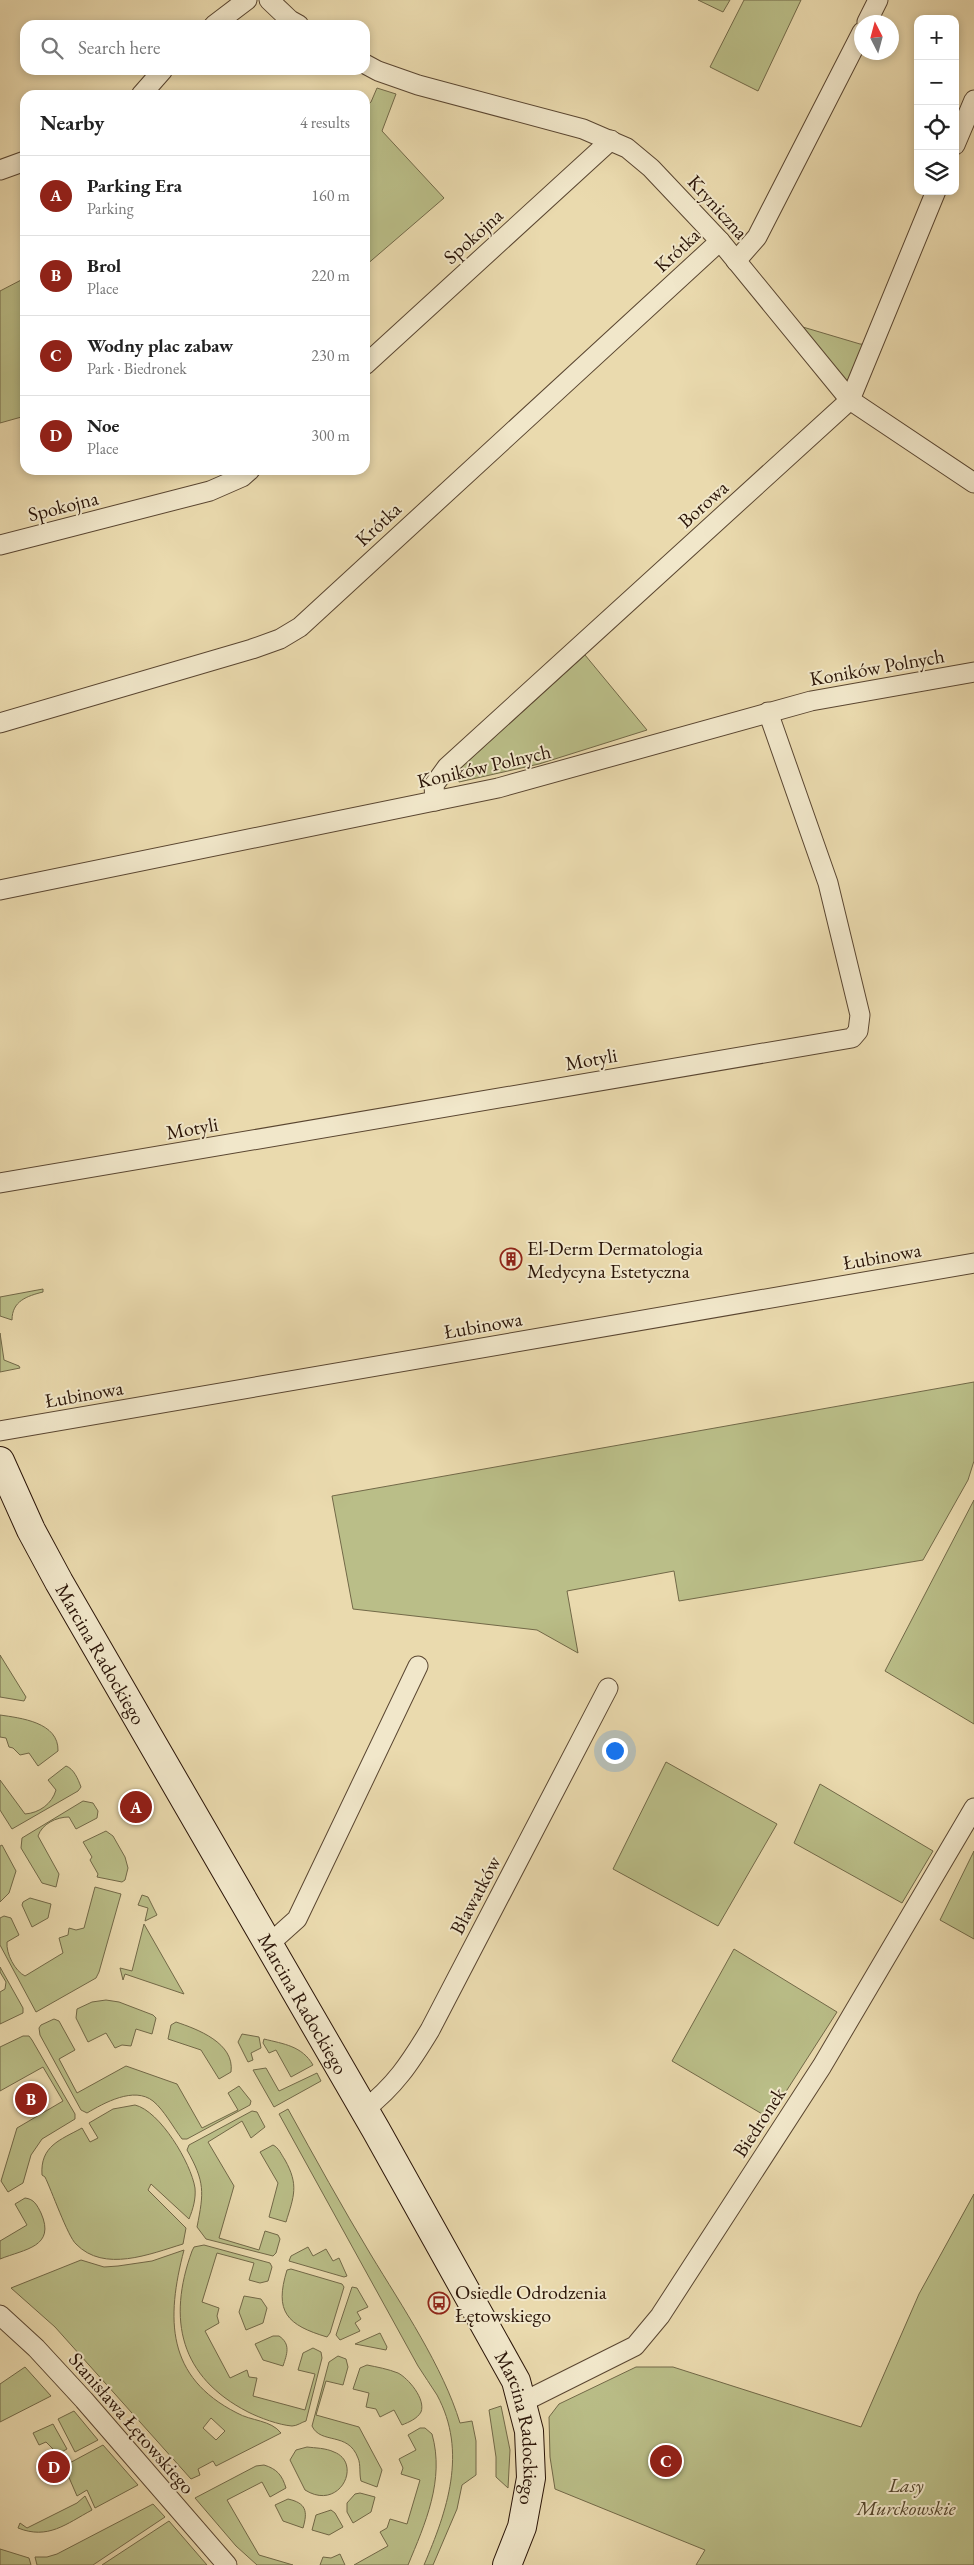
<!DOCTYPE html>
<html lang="en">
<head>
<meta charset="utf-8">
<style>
  body { margin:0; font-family:"EB Garamond",serif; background:#f6f6f6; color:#222 }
  .controls { position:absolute; right:15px; top:15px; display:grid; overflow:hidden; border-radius:10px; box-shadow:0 2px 8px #0003 }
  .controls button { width:45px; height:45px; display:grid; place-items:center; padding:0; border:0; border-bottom:1px solid #e0e0e0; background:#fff; color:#222; font:25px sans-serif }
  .compass { position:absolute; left:854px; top:15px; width:45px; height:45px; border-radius:50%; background:#fff; box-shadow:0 2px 8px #0003; rotate:354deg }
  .you { position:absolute; left:614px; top:1750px; width:18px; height:18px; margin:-12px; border:4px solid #fff; border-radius:50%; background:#1a73e8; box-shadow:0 0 0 8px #1a73e833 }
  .badge { display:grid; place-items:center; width:32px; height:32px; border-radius:50%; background:#8f2418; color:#fff; font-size:16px; font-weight:700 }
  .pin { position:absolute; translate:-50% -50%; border:2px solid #fff; box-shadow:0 1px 5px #0006 }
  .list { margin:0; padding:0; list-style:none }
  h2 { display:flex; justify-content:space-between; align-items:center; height:65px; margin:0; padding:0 20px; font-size:21px }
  h2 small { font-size:16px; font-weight:400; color:#767676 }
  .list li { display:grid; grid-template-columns:32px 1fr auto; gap:15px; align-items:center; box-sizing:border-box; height:80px; padding:0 20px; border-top:1px solid #e0e0e0 }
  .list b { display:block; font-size:19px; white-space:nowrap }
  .list p { margin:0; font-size:16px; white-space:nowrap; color:#767676 }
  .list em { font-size:16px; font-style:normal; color:#767676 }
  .icon { flex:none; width:28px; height:28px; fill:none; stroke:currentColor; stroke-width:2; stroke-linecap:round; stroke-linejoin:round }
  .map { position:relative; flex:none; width:974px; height:2565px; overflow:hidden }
  .search { position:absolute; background:#fff; box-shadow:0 2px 8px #0003; left:20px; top:20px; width:350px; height:55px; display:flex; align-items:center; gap:12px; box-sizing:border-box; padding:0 18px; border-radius:15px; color:#767676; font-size:19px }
  .panel { position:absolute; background:#fff; box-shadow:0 2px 8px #0003; left:20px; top:90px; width:350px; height:385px; border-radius:15px }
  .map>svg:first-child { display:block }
  .green { fill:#babe88; stroke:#726948; fill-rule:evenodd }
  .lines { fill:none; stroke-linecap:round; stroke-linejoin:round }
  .street-casing { stroke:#5a4631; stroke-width:21 }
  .secondary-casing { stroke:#2a1407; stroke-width:30 }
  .street { stroke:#f1e7ca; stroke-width:19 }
  .secondary { stroke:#f1e7ca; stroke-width:28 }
  .labels { text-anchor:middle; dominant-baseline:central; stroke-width:4; stroke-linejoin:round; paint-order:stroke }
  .street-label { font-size:20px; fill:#2a1407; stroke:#f1e7ca }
  .poi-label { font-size:20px; fill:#2a1407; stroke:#f1e7ca; text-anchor:start }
  .park-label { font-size:20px; font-style:italic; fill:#55472e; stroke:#f1e7ca }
</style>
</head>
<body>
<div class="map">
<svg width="974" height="2565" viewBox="0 0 974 2565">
  <rect width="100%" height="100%" fill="#eadaae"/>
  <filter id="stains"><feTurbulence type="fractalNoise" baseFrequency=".004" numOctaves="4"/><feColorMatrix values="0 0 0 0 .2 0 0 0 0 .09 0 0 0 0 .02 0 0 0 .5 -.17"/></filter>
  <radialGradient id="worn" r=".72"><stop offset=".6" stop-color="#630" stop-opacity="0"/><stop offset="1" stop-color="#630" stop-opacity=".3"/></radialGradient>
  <g class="green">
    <polygon points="698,0 730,0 723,12"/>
    <polygon points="744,0 801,0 758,91 710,67"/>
    <polygon points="377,88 396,94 382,131 444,198 365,266 365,107 371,102"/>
    <polygon points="25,278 25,416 0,423 0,291"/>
    <polygon points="786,322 860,344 873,345 850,400"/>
    <polygon points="585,655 647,730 539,764 459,782 456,772"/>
    <path d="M43,1289V1292C27,1296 12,1301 12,1320L0,1316V1297Z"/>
    <polygon points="0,1333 4,1360 19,1366 20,1368 0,1372"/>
    <polygon points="974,1382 974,1461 968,1480 923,1560 679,1601 674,1571 567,1591 578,1653 537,1630 353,1609 332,1496"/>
    <polygon points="974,1500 974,1724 885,1671"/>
    <polygon points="0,1655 26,1697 24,1701 0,1697"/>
    <path d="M0,1715C20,1718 59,1722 58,1751L38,1766L29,1753L20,1755L13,1748L9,1747L6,1738L0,1737Z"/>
    <polygon points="666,1762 777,1824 718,1926 613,1869"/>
    <path d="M66,1766C74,1769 78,1779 81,1787L78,1791L12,1829L0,1810V1780L25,1814C39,1813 52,1804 56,1790L48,1780Z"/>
    <polygon points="820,1784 933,1851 902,1903 794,1843"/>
    <path d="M83,1801L93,1803L98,1811L97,1818L76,1829L69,1817C56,1817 42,1824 38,1836L59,1874L56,1887L42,1883L21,1848L22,1838Z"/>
    <polygon points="106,1831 113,1836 125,1857 128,1868 125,1880 122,1882 97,1877 98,1874 90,1860 92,1857 83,1842"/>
    <polygon points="2,1845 16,1871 9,1893 0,1902 0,1846"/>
    <polygon points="974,1851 974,1939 940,1920"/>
    <path d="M95,1887L121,1894L99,1972L96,1978L36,2012L0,1945V1918L4,1916L11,1918L19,1935L7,1942C6,1954 15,1971 25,1976L63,1953L59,1938L68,1935L69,1928L76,1930L84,1928Z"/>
    <polygon points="142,1895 148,1897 157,1915 145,1921 148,1908 138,1905"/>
    <polygon points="30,1898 51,1904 48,1918 32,1927 22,1905 23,1902"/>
    <polygon points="144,1924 184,1994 125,1974 123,1980 120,1968 132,1971"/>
    <polygon points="734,1949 837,2012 769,2118 672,2061"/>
    <polygon points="0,1967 23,2008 23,2013 0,2024 0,1992 5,1989 6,1982 0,1972"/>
    <polygon points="106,2000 119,2002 153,2015 156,2018 152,2034 136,2029 131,2046 122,2045 115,2048 106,2033 88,2042 76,2018 77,2009 92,2002"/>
    <path d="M54,2019L59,2021L75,2050L59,2059L77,2093L126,2066L177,2084L202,2128L238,2110L228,2093L239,2086L251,2101L250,2105L187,2139H182C173,2127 164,2110 153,2101C134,2086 104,2103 87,2113L81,2110L40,2035L39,2028L41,2025Z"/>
    <path d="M176,2022C197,2029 235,2043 231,2072L219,2079L201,2050L168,2039L171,2025Z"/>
    <polygon points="242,2034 259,2037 261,2048 251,2053 253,2060 248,2062 238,2042"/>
    <polygon points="23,2036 29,2036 32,2040 75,2114 75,2119 42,2139 31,2155 23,2183 8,2192 1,2181 17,2128 63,2101 43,2067 0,2091 0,2047"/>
    <path d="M264,2039C284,2044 302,2046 313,2065L291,2077L276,2050L269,2053L263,2043Z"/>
    <polygon points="266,2068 279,2091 317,2073 321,2081 274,2107 253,2070"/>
    <path d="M135,2105C160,2111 191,2163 195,2188C196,2199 193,2209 189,2219L151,2184L148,2190L186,2228L183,2244C150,2254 104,2273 76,2244C68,2237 51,2189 45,2177L42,2175C40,2146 60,2140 82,2128L90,2142L98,2138L89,2123L113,2109Z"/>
    <path d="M288,2109C315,2158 342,2207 371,2255C402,2306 443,2367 460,2423L472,2421L476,2441V2475L462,2485L457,2509L433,2565H424C447,2511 468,2452 437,2395C431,2385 424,2376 418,2366L279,2114Z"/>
    <path d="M252,2111L257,2112L265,2127L251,2138L242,2121L208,2142L234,2186L219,2238L259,2250L265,2231L278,2235L280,2239L276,2253L273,2256L206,2239L197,2227C204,2192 205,2182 187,2150L189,2145Z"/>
    <path d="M273,2145C279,2148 281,2154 285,2160C299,2185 294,2196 286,2222L269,2217L278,2183L260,2152Z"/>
    <polygon points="974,2194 974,2565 696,2565 705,2550 555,2489 550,2457 549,2417 559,2404 636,2367 673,2367 861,2427 919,2294"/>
    <path d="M25,2198C34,2199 37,2205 41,2213C56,2247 25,2249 0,2259V2241L27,2225L15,2204Z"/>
    <path d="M204,2245L270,2263L272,2267L268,2281L260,2283L249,2280L254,2263L217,2253L202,2302L219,2308L217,2316L219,2323L205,2331L230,2378L247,2370L249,2377L257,2378L253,2396L305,2410L315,2374L298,2370L303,2353L313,2348L321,2352L322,2358L306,2421C302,2422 297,2426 292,2426C279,2425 260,2418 248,2412C180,2377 167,2320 192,2251L194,2247Z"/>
    <polygon points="308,2247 313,2256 326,2249 333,2261 339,2258 347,2276 344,2277 289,2261 291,2256"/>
    <path d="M184,2250C166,2319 166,2377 237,2413C251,2421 271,2420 281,2433L216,2466L213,2461L198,2469L200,2475L191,2479L55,2327L11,2288L81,2260L104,2267L118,2266L152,2261ZM211,2418L225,2431L216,2440L203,2428Z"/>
    <path d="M291,2269L342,2284L344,2287L330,2333L327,2337C287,2325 274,2312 287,2270Z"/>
    <polygon points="352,2287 357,2288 368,2307 357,2312 361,2319 355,2323 360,2331 340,2340 336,2335"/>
    <polygon points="244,2296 261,2299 267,2308 263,2323 246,2330 239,2312"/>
    <polygon points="380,2333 387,2347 386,2350 355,2344"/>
    <path d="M273,2336H279C291,2344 287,2354 283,2366L263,2360L255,2344Z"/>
    <path d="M338,2356L346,2359L348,2367L343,2385L326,2381L316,2415L359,2427L382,2470L377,2487L361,2481C359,2473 361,2465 358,2458C348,2431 321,2445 312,2426L329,2362Z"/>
    <path d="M367,2365C377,2367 388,2369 398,2373C408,2378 426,2399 421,2412C417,2419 409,2422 402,2425L394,2410L380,2417L376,2409L366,2407L369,2393L353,2389L360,2368Z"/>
    <polygon points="25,2367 51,2396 0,2422 0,2384"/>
    <polygon points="501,2406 510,2450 508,2488 496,2477 496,2457 489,2410"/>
    <polygon points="74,2411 98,2440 75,2452 58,2419"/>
    <polygon points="53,2424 67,2449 58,2454 46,2442 39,2445 33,2433"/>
    <path d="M420,2428H425L432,2434C445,2480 425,2524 408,2565H354L388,2546L380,2532L387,2528L390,2519L407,2524L420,2480L401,2474L403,2468L399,2459L416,2450L408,2435Z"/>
    <polygon points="103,2445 138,2485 95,2508 87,2490 77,2496 64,2466"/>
    <path d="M307,2447C315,2448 326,2448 334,2452C363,2463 340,2512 305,2490L290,2460L296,2450Z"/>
    <path d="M264,2465C277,2469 282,2475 286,2488L270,2497L262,2482L227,2500L259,2555L293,2565H257L236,2546L195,2498L256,2466Z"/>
    <polygon points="360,2493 375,2497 371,2512 353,2523 347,2512 347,2503 355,2494"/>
    <path d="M85,2496L92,2510C66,2524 48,2540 18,2528L20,2523L27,2528L77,2503Z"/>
    <path d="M288,2499C306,2503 308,2511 303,2528L283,2521L275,2505Z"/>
    <polygon points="153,2504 165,2517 93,2565 37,2565 35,2557 47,2557 57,2554"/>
    <polygon points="331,2510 335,2513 343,2527 329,2535 312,2530 316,2515"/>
    <polygon points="169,2521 207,2565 102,2565"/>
    <polygon points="0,2549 29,2558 31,2565 0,2565"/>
    <polygon points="340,2554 345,2565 320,2565 323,2557 331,2558"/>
  </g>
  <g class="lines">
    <g class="street-casing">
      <g id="street">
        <polyline points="269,0 290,20 299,25"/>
        <polyline points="867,22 878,0"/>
        <polyline points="214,25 247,0"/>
        <polyline points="365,64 378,71 418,85 583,129 627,148 651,168 720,241 850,400 974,483"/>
        <polyline points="141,95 163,70"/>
        <polyline points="955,145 974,100"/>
        <polyline points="0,170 25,161"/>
        <polyline points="736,261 757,237 862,32"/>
        <polyline points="365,365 611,140"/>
        <polyline points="0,545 210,491 242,477 250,470"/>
        <polyline points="0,723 252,649 280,639 300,627 720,241"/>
        <polyline points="435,801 434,785 447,767 850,400 936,191"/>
        <polyline points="0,890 498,788 811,701 974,672"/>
        <polyline points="0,1183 852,1038 858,1031 860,1015 828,883 768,712"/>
        <polyline points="0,1431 974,1263"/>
        <polyline points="268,1945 297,1919 418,1666"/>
        <path d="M364,2110C395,2086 410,2063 430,2030L608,1688"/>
        <polyline points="0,2315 36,2348 84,2400 227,2565"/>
        <polyline points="523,2402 635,2346 660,2316 822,2066 974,1808"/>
      </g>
    </g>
    <g class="secondary-casing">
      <g id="secondary">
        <path id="s1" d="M0,1461L31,1530L59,1582L376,2130L516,2381L529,2431L531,2478L522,2527L507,2565"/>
      </g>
    </g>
    <use href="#street" class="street"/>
    <use href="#secondary" class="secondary"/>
  </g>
  <defs>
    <g id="building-ring" transform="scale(1.125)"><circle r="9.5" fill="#f1e7ca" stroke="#8f2418" stroke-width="1.5"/><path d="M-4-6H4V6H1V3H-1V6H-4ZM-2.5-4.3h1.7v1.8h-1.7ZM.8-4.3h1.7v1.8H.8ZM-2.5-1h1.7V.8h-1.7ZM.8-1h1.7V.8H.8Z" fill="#8f2418"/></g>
    <g id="bus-ring" transform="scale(1.125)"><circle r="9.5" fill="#f1e7ca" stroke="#8f2418" stroke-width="1.5"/><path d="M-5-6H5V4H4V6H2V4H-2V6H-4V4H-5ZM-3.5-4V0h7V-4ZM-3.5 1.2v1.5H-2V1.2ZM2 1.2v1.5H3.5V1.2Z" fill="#8f2418"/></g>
  </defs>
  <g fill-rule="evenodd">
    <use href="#building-ring" x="511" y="1259"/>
    <use href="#bus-ring" x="439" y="2303"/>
  </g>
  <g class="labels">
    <g class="street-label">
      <text transform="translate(718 207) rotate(48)">Kryniczna</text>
      <text transform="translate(473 236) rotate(-42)">Spokojna</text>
      <text transform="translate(677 250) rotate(-43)">Krótka</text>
      <text transform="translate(703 504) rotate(-42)">Borowa</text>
      <text transform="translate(63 506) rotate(-14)">Spokojna</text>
      <text transform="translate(378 524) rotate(-43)">Krótka</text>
      <text transform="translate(877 667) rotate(-10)">Koników Polnych</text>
      <text transform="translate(484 766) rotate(-13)">Koników Polnych</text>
      <text transform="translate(591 1059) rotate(-10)">Motyli</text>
      <text transform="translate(192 1128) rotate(-10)">Motyli</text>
      <text transform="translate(882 1256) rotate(-10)">Łubinowa</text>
      <text transform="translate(483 1325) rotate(-10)">Łubinowa</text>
      <text transform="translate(84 1394) rotate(-10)">Łubinowa</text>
      <text stroke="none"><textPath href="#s1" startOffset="218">Marcina Radockiego</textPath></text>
      <text transform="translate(475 1895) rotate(-62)">Bławatków</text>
      <text stroke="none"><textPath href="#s1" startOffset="622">Marcina Radockiego</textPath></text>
      <text transform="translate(759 2122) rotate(-57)">Biedronek</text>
      <text transform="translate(132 2423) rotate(49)">Stanisława Łętowskiego</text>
      <text stroke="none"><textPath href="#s1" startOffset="1102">Marcina Radockiego</textPath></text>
    </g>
    <g class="poi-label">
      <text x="527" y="1248">El-Derm Dermatologia<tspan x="527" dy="23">Medycyna Estetyczna</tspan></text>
      <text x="455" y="2292">Osiedle Odrodzenia<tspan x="455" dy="23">Łętowskiego</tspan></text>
    </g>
    <g class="park-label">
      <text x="906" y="2485">Lasy<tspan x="906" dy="23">Murckowskie</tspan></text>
    </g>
  </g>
  <rect width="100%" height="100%" filter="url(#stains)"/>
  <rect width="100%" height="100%" fill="url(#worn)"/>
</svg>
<div class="controls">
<button>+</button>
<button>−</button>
<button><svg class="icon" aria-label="locate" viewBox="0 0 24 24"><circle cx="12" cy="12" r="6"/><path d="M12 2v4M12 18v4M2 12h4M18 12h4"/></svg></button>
<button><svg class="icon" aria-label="layers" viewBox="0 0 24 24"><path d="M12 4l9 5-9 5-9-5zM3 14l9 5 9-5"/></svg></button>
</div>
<svg class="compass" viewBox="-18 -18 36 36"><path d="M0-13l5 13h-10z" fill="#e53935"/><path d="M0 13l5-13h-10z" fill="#767676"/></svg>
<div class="you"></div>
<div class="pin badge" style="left:136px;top:1807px">A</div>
<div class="pin badge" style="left:31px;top:2099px">B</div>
<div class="pin badge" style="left:666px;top:2461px">C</div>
<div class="pin badge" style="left:54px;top:2467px">D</div>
<div class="search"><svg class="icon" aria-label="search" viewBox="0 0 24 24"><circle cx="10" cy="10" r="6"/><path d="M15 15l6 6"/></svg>Search here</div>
<section class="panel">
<h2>Nearby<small>4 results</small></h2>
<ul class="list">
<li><span class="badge">A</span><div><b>Parking Era</b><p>Parking</p></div><em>160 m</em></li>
<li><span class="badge">B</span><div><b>Brol</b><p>Place</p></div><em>220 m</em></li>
<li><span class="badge">C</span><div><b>Wodny plac zabaw</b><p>Park · Biedronek</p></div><em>230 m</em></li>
<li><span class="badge">D</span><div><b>Noe</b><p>Place</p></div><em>300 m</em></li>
</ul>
</section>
</div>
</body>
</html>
